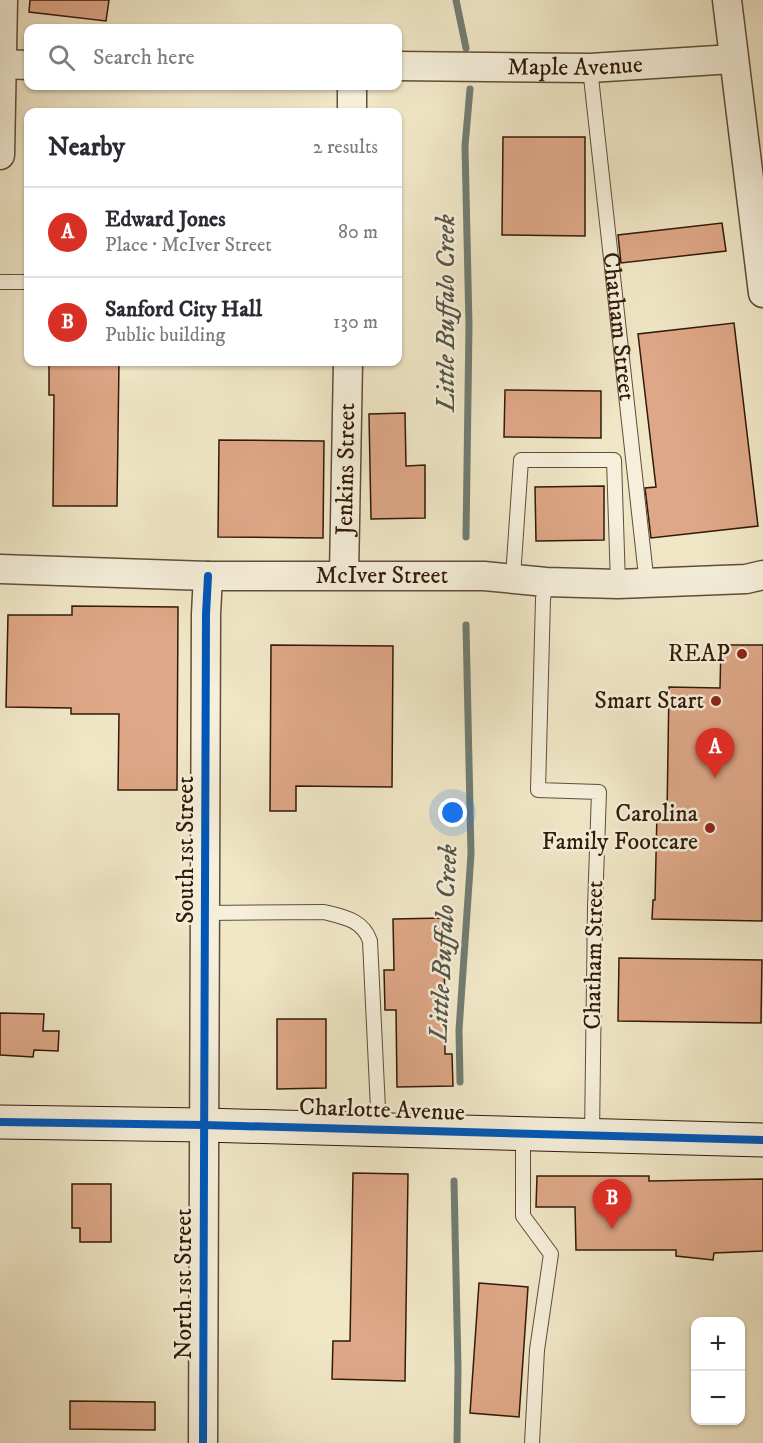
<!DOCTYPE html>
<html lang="en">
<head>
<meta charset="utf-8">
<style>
  body { margin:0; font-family:"IM FELL DW Pica",serif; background:#f2f2f3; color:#2b2b33 }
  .controls { position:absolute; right:18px; bottom:18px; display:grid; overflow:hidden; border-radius:12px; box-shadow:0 2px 4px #0004 }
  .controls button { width:54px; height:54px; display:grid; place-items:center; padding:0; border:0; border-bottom:2px solid #e1e1e2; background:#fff; color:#2b2b33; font:30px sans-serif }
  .you { position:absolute; left:453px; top:813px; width:21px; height:21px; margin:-15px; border:4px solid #fff; border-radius:50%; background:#1a73e8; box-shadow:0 0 0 9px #1a73e833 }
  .badge { display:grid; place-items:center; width:39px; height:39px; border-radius:50%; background:#d93025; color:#fff; font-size:20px; font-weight:700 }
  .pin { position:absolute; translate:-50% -50px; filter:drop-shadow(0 2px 3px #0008) }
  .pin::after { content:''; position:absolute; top:32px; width:21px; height:18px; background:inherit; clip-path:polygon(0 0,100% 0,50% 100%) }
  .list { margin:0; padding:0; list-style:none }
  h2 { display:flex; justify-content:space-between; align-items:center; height:78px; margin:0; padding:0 24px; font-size:26px }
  h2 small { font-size:20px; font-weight:400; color:#7c7c81 }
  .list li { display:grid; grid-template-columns:39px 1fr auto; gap:18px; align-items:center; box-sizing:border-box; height:90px; padding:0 24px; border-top:2px solid #e1e1e2 }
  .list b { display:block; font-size:22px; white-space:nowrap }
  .list p { margin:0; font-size:20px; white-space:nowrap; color:#7c7c81 }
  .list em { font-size:20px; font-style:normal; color:#7c7c81 }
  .icon { flex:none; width:33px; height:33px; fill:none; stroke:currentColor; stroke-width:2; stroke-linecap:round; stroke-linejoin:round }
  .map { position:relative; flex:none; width:763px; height:1443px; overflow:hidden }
  .search { position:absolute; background:#fff; box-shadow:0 2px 4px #0004; left:24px; top:24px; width:378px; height:66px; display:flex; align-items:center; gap:15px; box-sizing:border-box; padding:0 21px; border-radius:12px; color:#7c7c81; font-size:22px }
  .panel { position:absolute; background:#fff; box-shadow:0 2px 4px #0004; left:24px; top:108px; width:378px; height:258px; border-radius:12px }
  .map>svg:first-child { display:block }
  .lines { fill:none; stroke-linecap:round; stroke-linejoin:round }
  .stream { stroke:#717d72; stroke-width:7 }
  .building { fill:#dea787; stroke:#311a07; stroke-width:1.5 }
  .lane-casing { stroke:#614d37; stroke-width:16 }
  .street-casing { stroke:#614d37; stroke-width:31 }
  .secondary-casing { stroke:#311a07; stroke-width:35 }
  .lane { stroke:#f5efdb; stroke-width:14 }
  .street { stroke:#f5efdb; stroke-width:28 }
  .secondary { stroke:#f5efdb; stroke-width:33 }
  .cycleway-casing { stroke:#f5efdb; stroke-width:11 }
  .cycleway { stroke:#0057b8; stroke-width:8 }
  .poi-dot { fill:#8f2418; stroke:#f5efdb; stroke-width:2 }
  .labels { text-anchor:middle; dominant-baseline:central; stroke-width:5; stroke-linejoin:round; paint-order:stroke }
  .street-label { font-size:24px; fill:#311a07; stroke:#f5efdb }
  .poi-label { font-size:24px; fill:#311a07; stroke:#f5efdb; text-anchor:end }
  .water-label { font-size:26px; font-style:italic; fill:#565446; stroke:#f5efdb }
</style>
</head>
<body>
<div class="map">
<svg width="763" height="1443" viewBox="0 0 763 1443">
  <rect width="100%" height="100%" fill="#f0e7c7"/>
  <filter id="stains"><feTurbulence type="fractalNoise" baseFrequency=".00333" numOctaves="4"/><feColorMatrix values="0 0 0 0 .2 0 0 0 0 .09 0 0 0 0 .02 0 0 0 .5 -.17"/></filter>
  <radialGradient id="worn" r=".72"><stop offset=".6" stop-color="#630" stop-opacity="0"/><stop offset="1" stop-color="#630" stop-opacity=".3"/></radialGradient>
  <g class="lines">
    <g class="stream">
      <polyline points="456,0 466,48"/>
      <polyline points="466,537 469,326 465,146 470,89"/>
      <polyline points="460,1082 459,1030 471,854 466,625"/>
      <polyline points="454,1181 458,1368 457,1443"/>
    </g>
  </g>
  <g class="building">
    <polygon points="30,0 109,0 106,21 29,12"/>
    <polygon points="503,137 585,137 585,236 502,235"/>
    <polygon points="722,223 726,251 621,263 618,235"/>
    <polygon points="734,323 758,526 651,538 645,488 656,487 638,334"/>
    <polygon points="49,362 119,362 117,506 53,506 54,395 49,395"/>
    <polygon points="505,390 601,391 601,438 504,437"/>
    <polygon points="405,413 406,466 425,465 425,518 371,519 369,414"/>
    <polygon points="219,440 324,441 323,538 218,537"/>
    <polygon points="604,486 604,540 536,541 535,487"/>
    <polygon points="72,606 178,607 177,790 118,790 119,714 71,714 71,708 6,707 8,615 72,615"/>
    <polygon points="271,645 393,646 392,787 296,786 296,811 270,811"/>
    <polygon points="721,645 763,645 762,921 652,919 653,900 655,900 657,812 667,813 669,687 720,688"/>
    <polygon points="444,918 445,1054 452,1054 453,1086 397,1087 396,1010 385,1010 384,970 394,970 393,919"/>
    <polygon points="619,958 762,960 761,1023 618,1021"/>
    <polygon points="0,1013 44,1014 43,1031 59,1031 58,1051 34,1050 33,1057 0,1055"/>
    <polygon points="277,1019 326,1019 326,1088 277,1089"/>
    <polygon points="353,1173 408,1174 405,1381 332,1379 333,1341 350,1341"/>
    <polygon points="537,1176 649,1176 649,1181 763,1179 763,1251 714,1253 713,1260 676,1256 676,1250 576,1250 575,1207 536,1207"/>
    <polygon points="72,1184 111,1184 111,1242 80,1242 80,1228 72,1228"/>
    <polygon points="479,1283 528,1287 519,1417 470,1413"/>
    <polygon points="70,1401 155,1402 155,1430 70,1429"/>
  </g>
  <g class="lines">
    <g class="lane-casing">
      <g id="lane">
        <path id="s1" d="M590,68L647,585"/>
        <polyline points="0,282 28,282"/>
        <polyline points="513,577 521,460 614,460 618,584"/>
        <polyline points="546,582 543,599 538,790 599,792 595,907 592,1135"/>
        <path d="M205,913L324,912C344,917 363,920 370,941L379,1130"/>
        <polyline points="523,1133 523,1216 551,1254 537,1350 532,1443"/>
      </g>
    </g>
    <g class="street-casing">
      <g id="street">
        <polyline points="727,0 763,293"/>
        <polyline points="0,64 28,65"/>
        <path id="s2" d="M398,66L590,68L733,59"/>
        <polyline points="352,112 352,86"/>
        <polyline points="0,155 3,0"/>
        <path id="s3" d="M0,569L208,576H484L546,582L618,584L746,579L763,575"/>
        <path id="s4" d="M344,575L348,362"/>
        <polyline points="203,1443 206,614 208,576"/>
      </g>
    </g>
    <g class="secondary-casing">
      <polyline id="secondary" points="0,1122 204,1125 763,1140"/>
    </g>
    <use href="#lane" class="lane"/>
    <use href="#street" class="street"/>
    <use href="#secondary" class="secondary"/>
    <g class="cycleway-casing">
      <g id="cycleway">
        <polyline points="0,1122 204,1125 763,1140"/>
        <polyline points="203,1443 206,614 208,576"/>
      </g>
    </g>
    <use href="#cycleway" class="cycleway"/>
  </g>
  <g class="poi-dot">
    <circle cx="742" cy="654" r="6"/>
    <circle cx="716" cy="701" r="6"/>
    <circle cx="710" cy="828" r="6"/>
  </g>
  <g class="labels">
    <g class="street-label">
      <text stroke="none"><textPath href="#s2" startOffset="177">Maple Avenue</textPath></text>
      <text stroke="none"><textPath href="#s1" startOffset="260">Chatham Street</textPath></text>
      <text stroke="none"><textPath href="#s4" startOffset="106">Jenkins Street</textPath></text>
      <text stroke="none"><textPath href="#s3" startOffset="382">McIver Street</textPath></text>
      <text transform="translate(186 850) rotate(-90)">South 1st Street</text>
      <text transform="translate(594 955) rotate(-89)">Chatham Street</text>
      <text transform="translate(382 1110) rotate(2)">Charlotte Avenue</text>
      <text transform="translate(184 1284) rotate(-90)">North 1st Street</text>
    </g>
    <g class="poi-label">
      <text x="730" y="654">REAP</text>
      <text x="704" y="701">Smart Start</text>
      <text x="698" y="814">Carolina<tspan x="698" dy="28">Family Footcare</tspan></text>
    </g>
    <g class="water-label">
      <text transform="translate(446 313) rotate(-90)">Little Buffalo Creek</text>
      <text transform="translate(444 943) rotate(-87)">Little Buffalo Creek</text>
    </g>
  </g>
  <rect width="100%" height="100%" filter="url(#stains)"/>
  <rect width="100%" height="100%" fill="url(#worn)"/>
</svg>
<div class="controls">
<button>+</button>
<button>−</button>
</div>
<div class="you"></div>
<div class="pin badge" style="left:715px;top:778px">A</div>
<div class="pin badge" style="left:612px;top:1229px">B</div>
<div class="search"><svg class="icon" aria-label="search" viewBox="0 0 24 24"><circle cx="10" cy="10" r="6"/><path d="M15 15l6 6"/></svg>Search here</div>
<section class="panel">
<h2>Nearby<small>2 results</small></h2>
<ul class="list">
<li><span class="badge">A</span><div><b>Edward Jones</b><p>Place · McIver Street</p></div><em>80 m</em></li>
<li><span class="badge">B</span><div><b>Sanford City Hall</b><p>Public building</p></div><em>130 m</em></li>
</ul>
</section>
</div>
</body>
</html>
